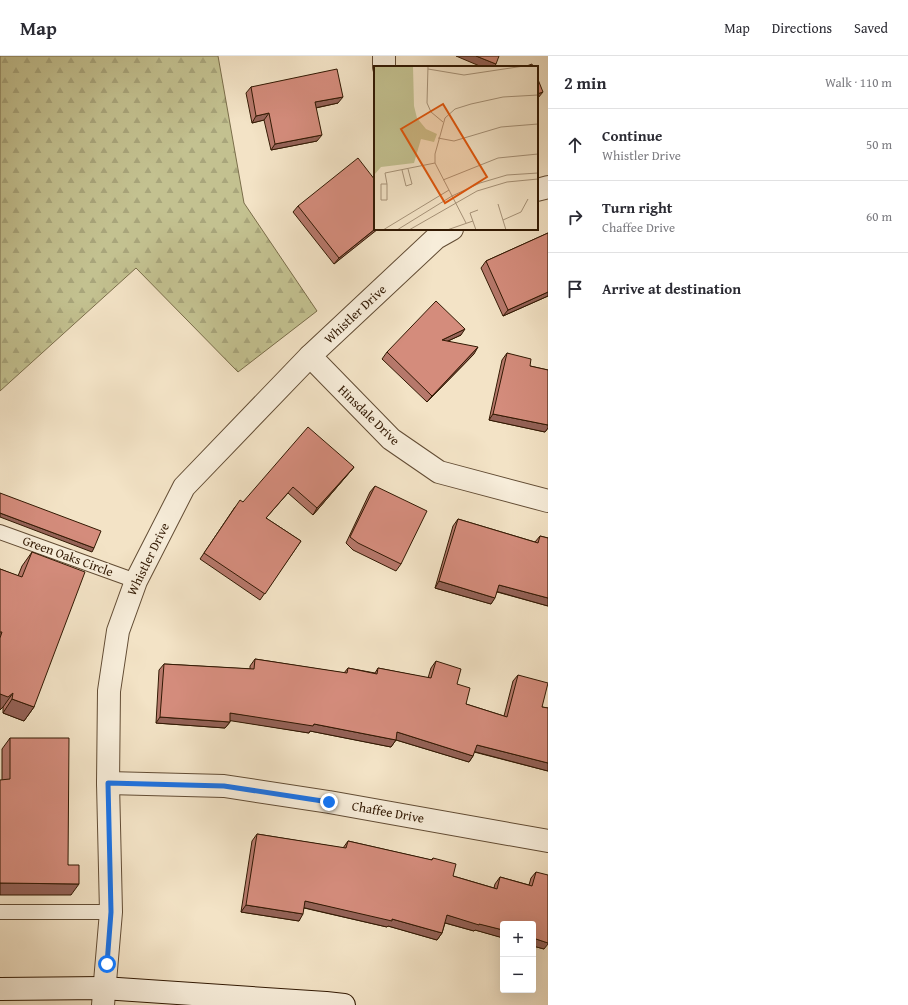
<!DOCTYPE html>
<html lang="en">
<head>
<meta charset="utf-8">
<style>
  body { margin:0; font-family:"Gentium Book Plus",serif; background:#f2f2f3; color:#2b2b33 }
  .controls { position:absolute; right:12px; bottom:12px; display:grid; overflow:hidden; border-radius:4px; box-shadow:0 4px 16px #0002 }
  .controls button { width:36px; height:36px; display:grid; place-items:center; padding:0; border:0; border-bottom:1px solid #e1e1e2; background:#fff; color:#2b2b33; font:20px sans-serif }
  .stop { position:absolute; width:12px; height:12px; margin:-9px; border:3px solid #1a73e8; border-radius:50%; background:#fff }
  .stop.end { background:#1a73e8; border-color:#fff; box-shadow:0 1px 4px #0008 }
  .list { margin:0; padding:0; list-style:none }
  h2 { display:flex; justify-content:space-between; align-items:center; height:52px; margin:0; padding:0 16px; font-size:17px }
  h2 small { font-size:13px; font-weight:400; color:#7c7c81 }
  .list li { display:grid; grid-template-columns:26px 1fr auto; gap:12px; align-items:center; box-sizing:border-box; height:72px; padding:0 16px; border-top:1px solid #e1e1e2 }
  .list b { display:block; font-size:15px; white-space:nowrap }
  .list p { margin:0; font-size:13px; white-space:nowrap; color:#7c7c81 }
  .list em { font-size:13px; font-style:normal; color:#7c7c81 }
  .icon { flex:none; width:22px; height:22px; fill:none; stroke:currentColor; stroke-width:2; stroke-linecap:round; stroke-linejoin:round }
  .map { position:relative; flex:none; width:548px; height:949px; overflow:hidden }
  header { display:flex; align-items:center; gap:24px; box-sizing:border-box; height:56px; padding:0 20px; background:#fff; border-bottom:1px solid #e1e1e2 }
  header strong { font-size:19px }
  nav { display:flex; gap:22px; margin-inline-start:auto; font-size:14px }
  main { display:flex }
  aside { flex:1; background:#fff }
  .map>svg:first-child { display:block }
  .forest { fill:url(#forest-firs); stroke:#7a6d4a }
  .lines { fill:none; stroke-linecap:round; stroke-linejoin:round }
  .lane-casing { stroke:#624c34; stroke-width:16 }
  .street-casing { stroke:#624c34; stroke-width:24 }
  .secondary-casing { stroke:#321903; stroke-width:24 }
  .lane { stroke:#f7edda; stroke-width:14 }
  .street { stroke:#f7edda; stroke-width:22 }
  .secondary { stroke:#f7edda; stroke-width:22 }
  .wall { fill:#b6786b; stroke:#321903 }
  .shaded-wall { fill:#946257; stroke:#321903 }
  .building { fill:#d48c7c; stroke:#321903 }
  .route { stroke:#1a73e8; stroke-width:5 }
  .labels { text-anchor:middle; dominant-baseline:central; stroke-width:3.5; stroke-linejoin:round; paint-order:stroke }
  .street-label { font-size:13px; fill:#321903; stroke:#f7edda }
  .inset-road { fill:none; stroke:#a69278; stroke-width:1 }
  .view { fill:#df560c; fill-opacity:0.15; stroke:#df560c; stroke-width:2 }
  .inset-edge { fill:none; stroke:#321903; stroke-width:2 }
</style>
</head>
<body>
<header>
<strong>Map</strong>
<nav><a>Map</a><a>Directions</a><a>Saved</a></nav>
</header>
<main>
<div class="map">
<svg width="548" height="949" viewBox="0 0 548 949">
  <defs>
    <pattern id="forest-firs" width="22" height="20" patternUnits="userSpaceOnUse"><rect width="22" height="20" fill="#c3c190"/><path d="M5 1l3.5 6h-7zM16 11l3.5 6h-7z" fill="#a8a57b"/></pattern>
  </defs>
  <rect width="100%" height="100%" fill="#f3e3c6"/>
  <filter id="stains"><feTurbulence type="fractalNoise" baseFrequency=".005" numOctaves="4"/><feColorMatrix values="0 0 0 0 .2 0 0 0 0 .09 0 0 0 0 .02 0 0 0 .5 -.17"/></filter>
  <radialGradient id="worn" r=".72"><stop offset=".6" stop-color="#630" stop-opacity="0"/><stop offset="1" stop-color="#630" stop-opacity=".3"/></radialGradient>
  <polygon class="forest" points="0,0 218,0 244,147 317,255 238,316 136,212 0,335"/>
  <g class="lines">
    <g class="lane-casing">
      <g id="lane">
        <polyline points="0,476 136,525"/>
        <polyline points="0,856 111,856"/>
      </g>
    </g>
    <g class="street-casing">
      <g id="street">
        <polyline points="384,0 384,11"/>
        <polyline points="537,134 548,131"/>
        <polyline points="310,300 391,383 439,416 548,445"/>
        <polyline points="108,727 224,730 329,746 548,785"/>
        <polyline points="103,949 111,856 108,727 109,635 118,575 136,525 184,431 310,300 436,182 452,173"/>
      </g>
    </g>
    <g class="secondary-casing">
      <polyline id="secondary" points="0,933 103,932 326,947 344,949"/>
    </g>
    <use href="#lane" class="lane"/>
    <use href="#street" class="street"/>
    <use href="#secondary" class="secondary"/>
  </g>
  <g class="wall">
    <polygon points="251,31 338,47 316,52 317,85 271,94 264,64 252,67 246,37"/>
    <polygon points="298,150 375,173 334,208 293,156"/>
    <polygon points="548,177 548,240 503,260 481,212 486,205"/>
    <polygon points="461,279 448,285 474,298 427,346 382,303 387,296"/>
    <polygon points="507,297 530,310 548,314 548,372 545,376 489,364 502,304"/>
    <polygon points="354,411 349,417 313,459 288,437 266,462 301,485 260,544 200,503 235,451 243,446"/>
    <polygon points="375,430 401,508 396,515 353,494 346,487 370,436"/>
    <polygon points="458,463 535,486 540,480 548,482 548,550 497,536 491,548 435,532 453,470"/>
    <polygon points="32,496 34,651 24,665 3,657 3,651 0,654 0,513 18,520 22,510"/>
    <polygon points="255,603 344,617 348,612 375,617 378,612 428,622 431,612 436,605 457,628 466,648 504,660 513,625 518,619 542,651 548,652 548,715 474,696 473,700 469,706 396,684 391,691 310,675 309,677 230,664 230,666 225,672 156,667 159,614 164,608 250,613 250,610"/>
    <polygon points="10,682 68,809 71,839 2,724 2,693"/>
    <polygon points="257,778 343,792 348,785 431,804 433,802 453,820 494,832 495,828 500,821 529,829 531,822 536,816 544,893 475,874 474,875 445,867 442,877 437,884 388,870 387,871 304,852 299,865 241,856 252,785"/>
  </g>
  <g class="shaded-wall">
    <polygon points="456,0 476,0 496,8 494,11 482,11"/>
    <polygon points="543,36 538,42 537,43 537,38"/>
    <polygon points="343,41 338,47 310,53 315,46"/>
    <polygon points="269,57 264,64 252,67 256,60"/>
    <polygon points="322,79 317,85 271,94 275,88"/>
    <polygon points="375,173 378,173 334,208 339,202"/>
    <polygon points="548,236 548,240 503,260 508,254"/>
    <polygon points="465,273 461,279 437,290 442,284"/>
    <polygon points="478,291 474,298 427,346 432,340"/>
    <polygon points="493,358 548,369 548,372 545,376 489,364"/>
    <polygon points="354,411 349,417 313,459 317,452"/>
    <polygon points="0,457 94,492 92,496 0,461"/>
    <polygon points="439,525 495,542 491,548 435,532"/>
    <polygon points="499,529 548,542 548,550 495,535"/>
    <polygon points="13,637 3,651 0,654 0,638"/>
    <polygon points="12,643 34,651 24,665 3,657"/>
    <polygon points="230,657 314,668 396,684 391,691 310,675 309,677 226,664"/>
    <polygon points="160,661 230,666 225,672 156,667"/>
    <polygon points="397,676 473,700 469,706 393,683"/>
    <polygon points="477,689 548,707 548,715 472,695"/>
    <polygon points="0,827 79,828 71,839 0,839"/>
    <polygon points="305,845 392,863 442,877 437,884 388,870 387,871 301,851"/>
    <polygon points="246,849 303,858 299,865 241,856"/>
    <polygon points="447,859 503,874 503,882 475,874 474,875 442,866"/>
    <polygon points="533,882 548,887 548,888 544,893 533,890"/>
  </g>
  <g class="building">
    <polygon points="476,0 499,0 496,8"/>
    <polygon points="532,8 533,11 524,11"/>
    <polygon points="337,13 343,41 315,46 322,79 275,88 269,57 256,60 251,31"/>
    <polygon points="537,21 543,36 537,38"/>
    <polygon points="358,102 375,124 375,173 339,202 298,150"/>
    <polygon points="548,177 548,236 508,254 486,205"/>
    <polygon points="436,245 465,273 442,284 478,291 432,340 387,296"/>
    <polygon points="507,297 531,303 530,310 548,314 548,369 493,358"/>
    <polygon points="308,371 354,411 317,452 293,431 266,462 301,485 265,538 204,497 240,444 243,446"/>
    <polygon points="375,430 427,455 401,508 358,487 350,481"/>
    <polygon points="0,437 101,475 94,492 0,457"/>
    <polygon points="458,463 538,487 540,480 548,482 548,542 499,529 495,542 439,525"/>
    <polygon points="32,496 85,516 34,651 12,643 13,637 8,641 0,638 0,582 2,576 0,576 0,513 22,521"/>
    <polygon points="255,603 347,617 348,612 377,618 378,612 431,622 436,605 461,613 457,628 470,632 466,648 507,661 518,619 548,627 542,651 548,652 548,707 477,689 473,700 397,676 396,684 314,668 313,670 230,657 230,666 160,661 164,608 254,613"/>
    <polygon points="10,682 69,682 68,809 79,809 79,828 0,827 0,724 10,723"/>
    <polygon points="257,778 346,792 348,785 432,804 433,802 456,808 453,820 497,833 500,821 532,830 536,816 548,819 548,887 533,882 533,868 503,868 503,874 479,868 479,869 447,859 442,877 392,863 392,865 305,845 303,858 246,849"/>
  </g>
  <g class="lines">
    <polyline class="route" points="107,908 111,856 108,727 224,730 329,746"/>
  </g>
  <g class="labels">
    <g class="street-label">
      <text transform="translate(355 258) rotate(-43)">Whistler Drive</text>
      <text transform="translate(369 359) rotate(44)">Hinsdale Drive</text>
      <text transform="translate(68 500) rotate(20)">Green Oaks Circle</text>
      <text transform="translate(148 503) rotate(-64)">Whistler Drive</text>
      <text transform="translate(388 756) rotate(10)">Chaffee Drive</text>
    </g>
  </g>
  <g transform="translate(374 10)">
    <rect width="164" height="164" fill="#f3e3c6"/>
    <path d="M0,0H39L40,40L43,52L52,63L63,68L60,76L47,73L40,97L7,101L0,109Z" fill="#c3c190"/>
    <path class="inset-road" d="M54,0L53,37L57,46L69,56M54,3L90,9L150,0M64,72L80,75L127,61L164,58M28,104L32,120L38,118L34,103M69,114L124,92L164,88M13,118H7V134H13V118L11,107L61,97M124,138L132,164M129,154L147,146L154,133M92,157L61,97V88L71,52L81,43L97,38L129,31L164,29M9,164L75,124M23,164L78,130L106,117L133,109L164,107M35,164L103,125L133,116L164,113M73,164L99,155M102,164L96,147L104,144"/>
    <path class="view" d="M69,38L113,111L71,137L27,63Z"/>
    <rect width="164" height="164" class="inset-edge"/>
  </g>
  <rect width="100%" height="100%" filter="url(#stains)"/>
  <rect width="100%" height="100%" fill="url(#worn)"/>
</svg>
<div class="controls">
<button>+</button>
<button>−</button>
</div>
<div class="stop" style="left:107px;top:908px"></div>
<div class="stop end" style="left:329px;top:746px"></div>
</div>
<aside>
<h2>2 min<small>Walk · 110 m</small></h2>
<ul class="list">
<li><svg class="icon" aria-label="ahead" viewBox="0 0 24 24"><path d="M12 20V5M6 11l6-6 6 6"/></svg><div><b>Continue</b><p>Whistler Drive</p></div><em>50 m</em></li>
<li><svg class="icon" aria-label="right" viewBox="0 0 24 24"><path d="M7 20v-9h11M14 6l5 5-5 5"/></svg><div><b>Turn right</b><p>Chaffee Drive</p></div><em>60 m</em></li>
<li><svg class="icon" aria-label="arrive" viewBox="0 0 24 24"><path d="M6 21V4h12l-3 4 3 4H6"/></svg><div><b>Arrive at destination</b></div></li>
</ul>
</aside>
</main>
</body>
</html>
